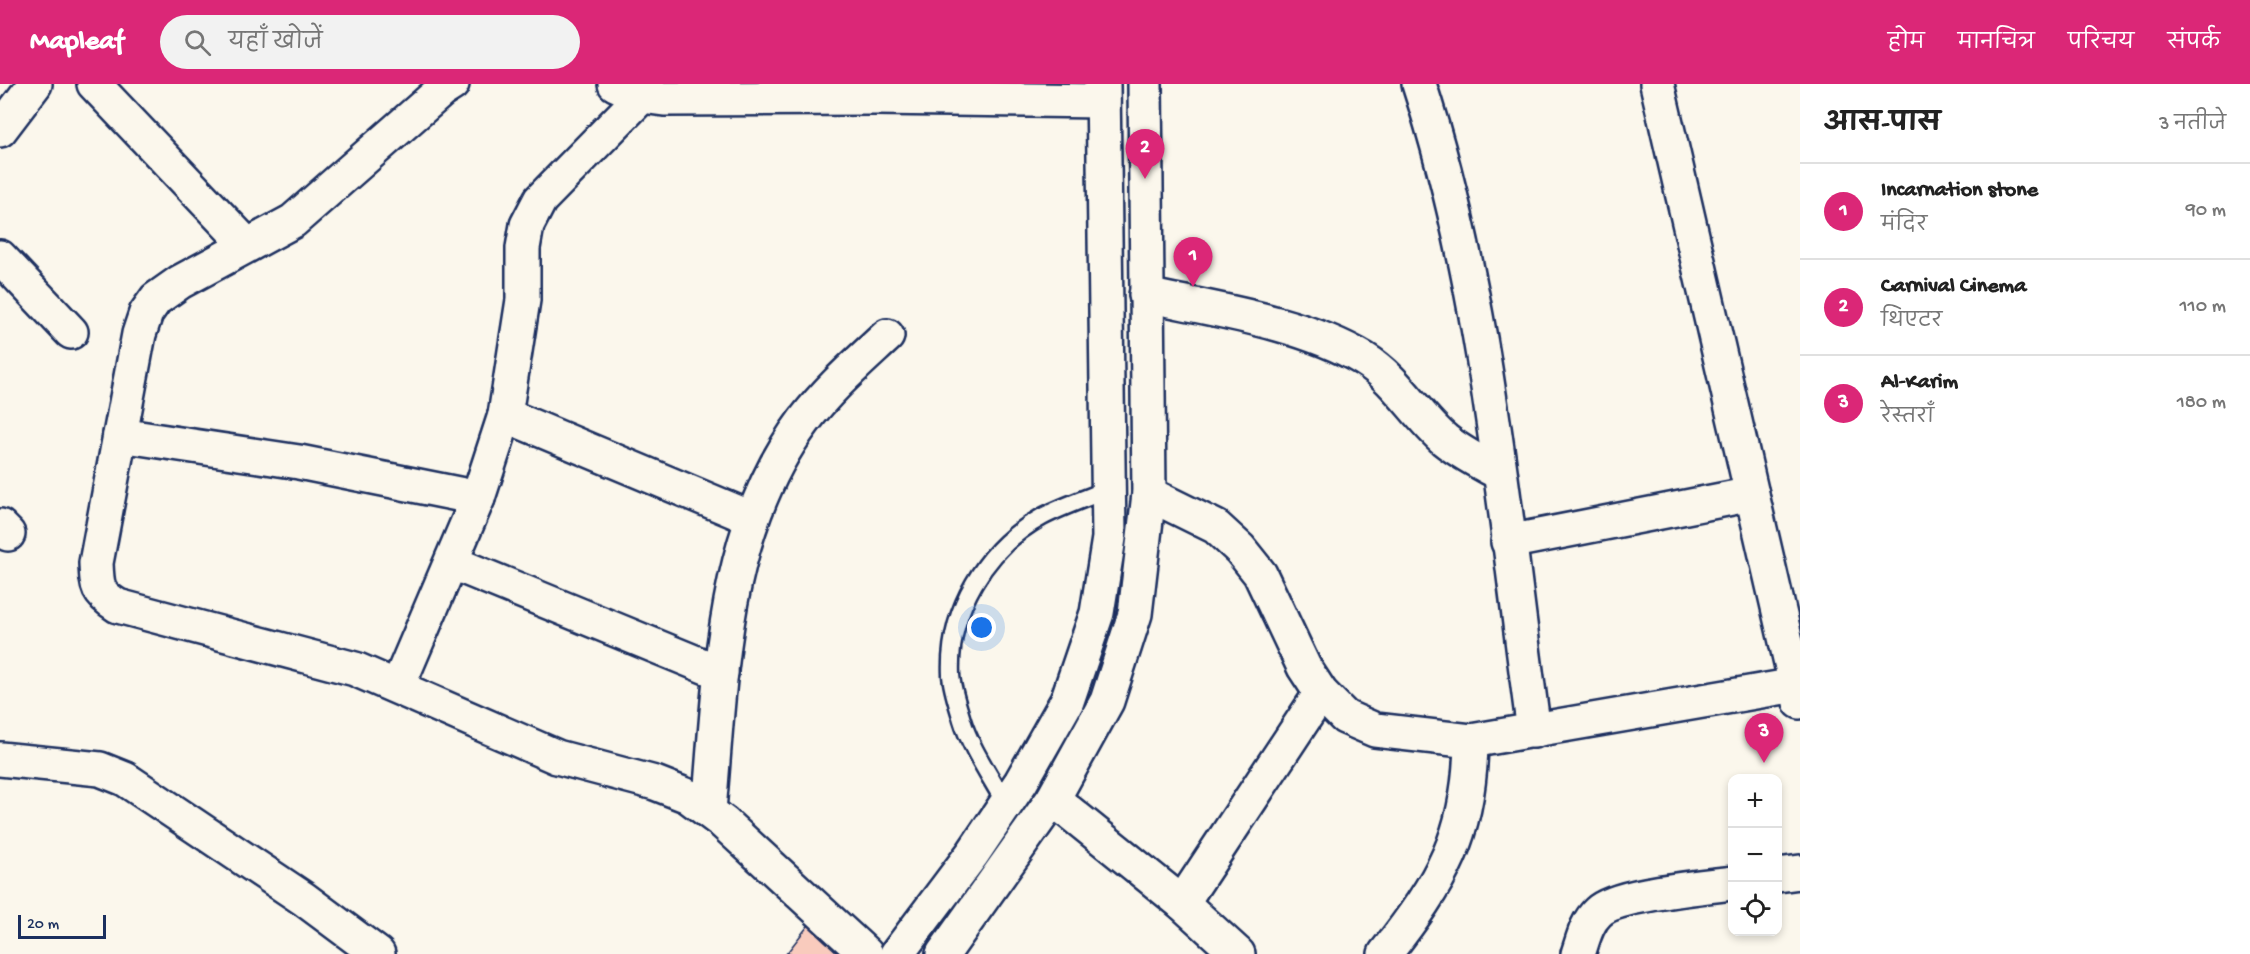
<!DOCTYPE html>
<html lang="hi">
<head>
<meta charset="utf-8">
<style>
  body { margin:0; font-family:"Gochi Hand","Playpen Sans Deva",sans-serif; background:#f2f2f2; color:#222 }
  .controls { position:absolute; right:18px; bottom:18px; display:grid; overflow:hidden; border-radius:12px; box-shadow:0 3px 9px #0003 }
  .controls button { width:54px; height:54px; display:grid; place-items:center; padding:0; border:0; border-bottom:2px solid #e0e0e0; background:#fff; color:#222; font:30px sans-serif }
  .scale { position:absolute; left:18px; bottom:15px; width:88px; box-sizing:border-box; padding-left:6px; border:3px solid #1b2f5e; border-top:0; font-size:16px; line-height:21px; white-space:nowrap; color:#1b2f5e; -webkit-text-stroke:4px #fbf7ec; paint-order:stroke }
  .you { position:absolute; left:982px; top:544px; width:21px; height:21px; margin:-15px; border:4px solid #fff; border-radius:50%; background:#1a73e8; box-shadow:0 0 0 9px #1a73e833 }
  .badge { display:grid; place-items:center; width:39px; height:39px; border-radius:50%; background:#db2777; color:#fff; font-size:20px; font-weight:700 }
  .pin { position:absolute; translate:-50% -50px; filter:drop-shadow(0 2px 3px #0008) }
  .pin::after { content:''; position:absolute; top:32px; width:21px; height:18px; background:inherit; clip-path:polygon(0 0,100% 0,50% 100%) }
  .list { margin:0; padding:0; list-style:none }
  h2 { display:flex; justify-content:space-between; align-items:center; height:78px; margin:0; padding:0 24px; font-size:26px }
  h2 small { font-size:20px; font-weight:400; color:#767676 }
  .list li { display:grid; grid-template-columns:39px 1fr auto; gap:18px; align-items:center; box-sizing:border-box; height:96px; padding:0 24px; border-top:2px solid #e0e0e0 }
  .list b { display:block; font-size:22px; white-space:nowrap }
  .list p { margin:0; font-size:20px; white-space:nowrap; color:#767676 }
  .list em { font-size:20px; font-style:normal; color:#767676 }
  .icon { flex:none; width:33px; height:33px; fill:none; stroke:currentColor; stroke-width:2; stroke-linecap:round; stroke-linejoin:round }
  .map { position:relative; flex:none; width:1800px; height:870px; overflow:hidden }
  header { display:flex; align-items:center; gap:36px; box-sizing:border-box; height:84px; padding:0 30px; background:#db2777; color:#fff }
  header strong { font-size:28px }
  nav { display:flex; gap:33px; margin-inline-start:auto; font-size:21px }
  .search { width:420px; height:54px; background:#f2f2f2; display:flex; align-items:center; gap:15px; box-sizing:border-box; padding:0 21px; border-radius:33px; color:#767676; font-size:22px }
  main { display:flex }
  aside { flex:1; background:#fff }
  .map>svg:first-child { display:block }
  .building { fill:#f9cbbd; stroke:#1b2f5e; stroke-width:1.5 }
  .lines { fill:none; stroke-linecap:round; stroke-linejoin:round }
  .lane-casing { stroke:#1b2f5e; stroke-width:21 }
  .street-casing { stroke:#1b2f5e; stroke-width:38 }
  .secondary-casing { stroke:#1b2f5e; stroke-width:38 }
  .lane { stroke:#fbf7ec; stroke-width:16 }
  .street { stroke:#fbf7ec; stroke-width:33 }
  .secondary { stroke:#fbf7ec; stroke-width:33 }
</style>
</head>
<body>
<header>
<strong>Mapleaf</strong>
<div class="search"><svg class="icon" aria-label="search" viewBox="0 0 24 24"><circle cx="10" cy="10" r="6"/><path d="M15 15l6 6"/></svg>यहाँ खोजें</div>
<nav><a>होम</a><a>मानचित्र</a><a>परिचय</a><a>संपर्क</a></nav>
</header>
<main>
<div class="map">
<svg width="1800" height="870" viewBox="0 0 1800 870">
  <rect width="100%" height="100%" fill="#fbf7ec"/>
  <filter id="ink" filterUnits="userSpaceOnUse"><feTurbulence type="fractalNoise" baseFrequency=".0167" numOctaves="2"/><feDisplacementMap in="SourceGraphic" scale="12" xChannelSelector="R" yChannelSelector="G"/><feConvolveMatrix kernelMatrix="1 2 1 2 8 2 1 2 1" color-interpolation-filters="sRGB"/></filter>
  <g filter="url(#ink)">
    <polygon class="building" points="811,838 843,870 786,870"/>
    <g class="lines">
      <g class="lane-casing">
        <path id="lane" d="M1006,721C992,695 970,663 962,636C958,622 952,605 951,591C948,527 985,464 1042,433C1063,422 1087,414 1109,405"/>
      </g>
      <g class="street-casing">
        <g id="street">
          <polyline points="94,0 247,161"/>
          <path d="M452,0L441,7L293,137L180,198L156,215L146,229L139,250L96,479C97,503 97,509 118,522L355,585L557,673L655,699L688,712L724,739L866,870"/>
          <polyline points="615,0 642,12 664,15 875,14 1103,17"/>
          <path d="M1419,0C1487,209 1504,430 1534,647"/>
          <polyline points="1657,0 1800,618"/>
          <polyline points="0,46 35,0"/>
          <polyline points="0,173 71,248"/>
          <path d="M1146,211C1215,226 1302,238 1364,275C1397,295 1416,331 1445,356C1461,369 1481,379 1499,389"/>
          <polyline points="505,331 751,434"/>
          <polyline points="120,351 299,378 478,414"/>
          <polyline points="1149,410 1216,443 1240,465 1260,490 1304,583 1321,609 1345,633 1375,646 1471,657 1796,601"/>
          <polyline points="0,442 8,450"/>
          <polyline points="1508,458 1752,410"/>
          <polyline points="453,479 721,589"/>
          <polyline points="398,602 478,414 505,331 523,216 523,164 527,141 540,116 642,12"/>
          <polyline points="0,675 100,685 125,695 304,815 378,870"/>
          <polyline points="1053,715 1182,819 1238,870"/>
          <path d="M709,726C721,593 721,448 804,337C828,305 858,279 887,252"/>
          <polyline points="1778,791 1800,788"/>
          <polyline points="1182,819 1321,609"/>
          <path d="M1385,870C1442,797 1470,751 1471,657"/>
          <path d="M1578,870C1583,856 1586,839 1598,828C1616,810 1704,803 1732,799"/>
        </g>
      </g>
      <g class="secondary-casing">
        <g id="secondary">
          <polyline points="897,870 973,769 1021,698 1067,617 1097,529 1109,454 1103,0"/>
          <polyline points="943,870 1053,715 1107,617 1135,530 1149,410 1145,0"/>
        </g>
      </g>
      <use href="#lane" class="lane"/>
      <use href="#street" class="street"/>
      <use href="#secondary" class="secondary"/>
    </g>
  </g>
</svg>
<div class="controls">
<button>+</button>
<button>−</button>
<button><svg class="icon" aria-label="locate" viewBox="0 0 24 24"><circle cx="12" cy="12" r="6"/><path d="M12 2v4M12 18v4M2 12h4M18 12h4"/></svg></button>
</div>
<div class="scale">20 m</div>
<div class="you"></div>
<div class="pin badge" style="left:1193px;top:203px">1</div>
<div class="pin badge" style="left:1145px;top:95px">2</div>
<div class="pin badge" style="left:1764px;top:679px">3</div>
</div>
<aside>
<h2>आस-पास<small>3 नतीजे</small></h2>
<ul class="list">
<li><span class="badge">1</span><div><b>Incarnation stone</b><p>मंदिर</p></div><em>90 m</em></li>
<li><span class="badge">2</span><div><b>Carnival Cinema</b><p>थिएटर</p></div><em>110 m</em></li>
<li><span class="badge">3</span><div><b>Al-Karim</b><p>रेस्तराँ</p></div><em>180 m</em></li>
</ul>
</aside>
</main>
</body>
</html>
